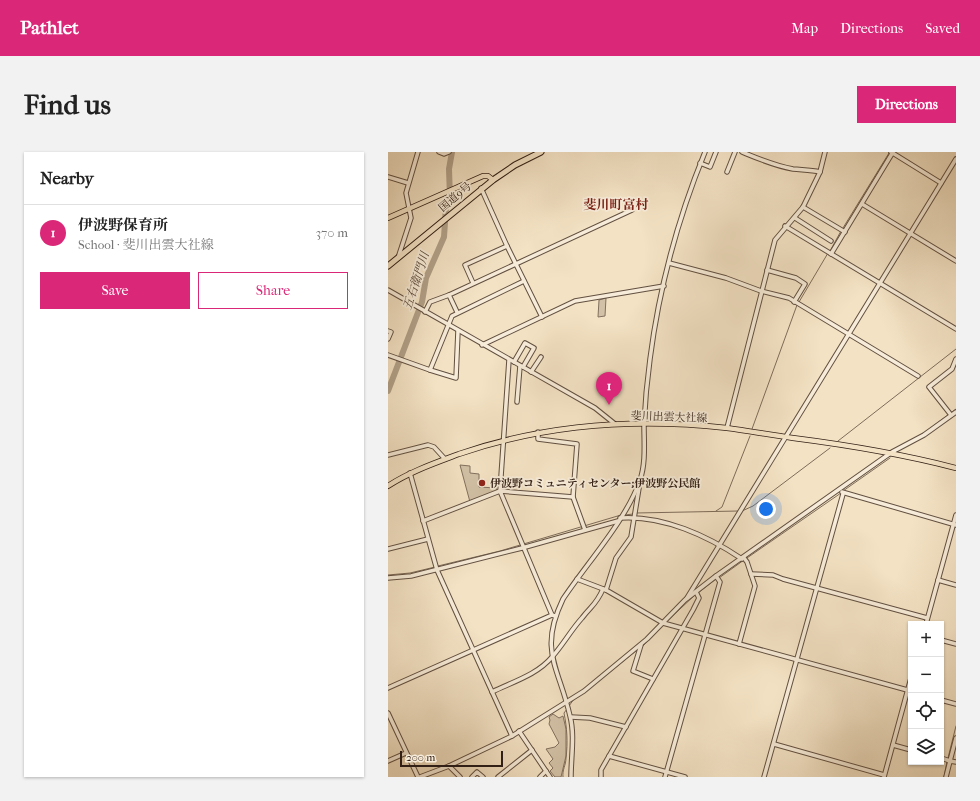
<!DOCTYPE html>
<html lang="en">
<head>
<meta charset="utf-8">
<style>
  body { margin:0; font-family:"IM FELL French Canon","Noto Serif JP",serif; background:#f2f2f2; color:#222 }
  .controls { position:absolute; right:12px; bottom:12px; display:grid; overflow:hidden; border-radius:0px; box-shadow:0 1px 3px #0004 }
  .controls button { width:36px; height:36px; display:grid; place-items:center; padding:0; border:0; border-bottom:1px solid #e0e0e0; background:#fff; color:#222; font:20px sans-serif }
  .scale { position:absolute; left:12px; bottom:10px; width:103px; box-sizing:border-box; padding-left:4px; border:2px solid #321f15; border-top:0; font-size:11px; line-height:14px; white-space:nowrap; color:#321f15; -webkit-text-stroke:3px #f7ecd9; paint-order:stroke }
  .you { position:absolute; left:378px; top:357px; width:14px; height:14px; margin:-10px; border:3px solid #fff; border-radius:50%; background:#1a73e8; box-shadow:0 0 0 6px #1a73e833 }
  .badge { display:grid; place-items:center; width:26px; height:26px; border-radius:50%; background:#db2777; color:#fff; font-size:13px; font-weight:700 }
  .pin { position:absolute; translate:-50% -33px; filter:drop-shadow(0 1px 2px #0008) }
  .pin::after { content:''; position:absolute; top:21px; width:14px; height:12px; background:inherit; clip-path:polygon(0 0,100% 0,50% 100%) }
  .list { margin:0; padding:0; list-style:none }
  h2 { display:flex; justify-content:space-between; align-items:center; height:52px; margin:0; padding:0 16px; font-size:17px }
  h2 small { font-size:13px; font-weight:400; color:#767676 }
  .list li { display:grid; grid-template-columns:26px 1fr auto; gap:12px; align-items:center; box-sizing:border-box; height:56px; padding:0 16px; border-top:1px solid #e0e0e0 }
  .list b { display:block; font-size:15px; white-space:nowrap }
  .list p { margin:0; font-size:13px; white-space:nowrap; color:#767676 }
  .list em { font-size:13px; font-style:normal; color:#767676 }
  .actions { display:flex; gap:8px; padding:12px 16px }
  .actions a { flex:1; padding:9px 0; border:1px solid #db2777; border-radius:0px; text-align:center; font-size:14px; color:#db2777 }
  .actions .main { background:#db2777; color:#fff }
  .icon { flex:none; width:22px; height:22px; fill:none; stroke:currentColor; stroke-width:2; stroke-linecap:round; stroke-linejoin:round }
  .map { position:relative; flex:none; width:568px; height:625px; overflow:hidden; border-radius:0px }
  header { display:flex; align-items:center; gap:24px; box-sizing:border-box; height:56px; padding:0 20px; background:#db2777; color:#fff }
  header strong { font-size:19px }
  nav { display:flex; gap:22px; margin-inline-start:auto; font-size:14px }
  .intro { display:flex; align-items:center; justify-content:space-between; box-sizing:border-box; height:96px; padding:0 24px }
  h1 { margin:0; font-size:28px }
  .button { padding:10px 18px; border-radius:0px; background:#db2777; color:#fff; font-size:14px; font-weight:700 }
  main { display:flex; gap:24px; padding:0 24px }
  aside { flex:1; background:#fff; border-radius:0px; box-shadow:0 1px 3px #0004 }
  .map>svg:first-child { display:block }
  .green { fill:#d2c1a6; stroke:#82705e }
  .lines { fill:none; stroke-linecap:round; stroke-linejoin:round }
  .stream { stroke:#7e6c5a; stroke-width:1 }
  .river { stroke:#b1a088; stroke-width:6 }
  .minor-casing { stroke:#625041; stroke-width:5.5 }
  .major-casing { stroke:#321f15; stroke-width:6 }
  .highway-casing { stroke:#321f15; stroke-width:7 }
  .minor { stroke:#f7ecd9; stroke-width:3.5 }
  .major { stroke:#f3e2c4; stroke-width:4.5 }
  .highway { stroke:#f3e2c4; stroke-width:5 }
  .poi-dot { fill:#8f2418; stroke:#f7ecd9; stroke-width:1.5 }
  .labels { text-anchor:middle; dominant-baseline:central; stroke-width:3.5; stroke-linejoin:round; paint-order:stroke }
  .street-label { font-size:11px; fill:#321f15; stroke:#f7ecd9 }
  .poi-label { font-size:11px; font-weight:bold; fill:#321f15; stroke:#f7ecd9; text-anchor:start }
  .water-label { font-size:12px; font-style:italic; fill:#5e4c3d; stroke:#f7ecd9 }
  .quarter-label { font-size:13px; font-weight:bold; fill:#7a1f14; stroke:#f7ecd9 }
</style>
</head>
<body>
<header>
<strong>Pathlet</strong>
<nav><a>Map</a><a>Directions</a><a>Saved</a></nav>
</header>
<div class="intro"><h1>Find us</h1><a class="button">Directions</a></div>
<main>
<aside>
<h2>Nearby<small></small></h2>
<ul class="list">
<li><span class="badge">1</span><div><b>伊波野保育所</b><p>School · 斐川出雲大社線</p></div><em>370 m</em></li>
</ul>
<div class="actions"><a class="main">Save</a><a>Share</a></div>
</aside>
<div class="map">
<svg width="568" height="625" viewBox="0 0 568 625">
  <rect width="100%" height="100%" fill="#f3e2c4"/>
  <filter id="stains"><feTurbulence type="fractalNoise" baseFrequency=".005" numOctaves="4"/><feColorMatrix values="0 0 0 0 .2 0 0 0 0 .09 0 0 0 0 .02 0 0 0 .5 -.17"/></filter>
  <radialGradient id="worn" r=".72"><stop offset=".6" stop-color="#630" stop-opacity="0"/><stop offset="1" stop-color="#630" stop-opacity=".3"/></radialGradient>
  <g class="green">
    <polygon points="218,146 217,164 210,165 211,148"/>
    <polygon points="72,313 82,314 82,321 91,322 91,335 108,336 109,340 82,350"/>
    <polygon points="165,562 171,566 175,564 178,577 178,604 173,625 167,625 162,619 165,616 161,611 165,607 158,597 167,595 171,591 161,572 162,568 161,565"/>
  </g>
  <g class="lines">
    <g class="stream">
      <polyline points="455,76 501,1"/>
      <polyline points="442,99 453,79"/>
      <polyline points="411,150 440,101"/>
      <polyline points="364,277 409,153"/>
      <polyline points="536,281 568,257"/>
      <polyline points="450,289 568,197"/>
      <polyline points="455,339 502,306"/>
      <polyline points="328,359 334,355 362,284"/>
      <polyline points="354,359 365,354 442,296"/>
      <polyline points="248,361 351,359"/>
      <polyline points="237,363 245,362"/>
      <polyline points="359,406 453,341"/>
      <polyline points="50,414 112,399 233,363"/>
      <polyline points="0,423 22,421 47,415"/>
      <polyline points="331,426 356,408"/>
      <polyline points="310,441 328,427"/>
      <polyline points="277,471 307,443"/>
      <polyline points="255,494 275,473"/>
      <polyline points="202,536 249,498"/>
      <polyline points="181,554 186,547"/>
      <polyline points="560,606 568,574"/>
      <path d="M175,625C174,618 178,613 178,606C180,590 179,576 176,561L179,557"/>
      <polyline points="556,625 559,609"/>
    </g>
    <polyline class="river" points="0,239 34,150 38,126 56,85 58,55 62,46 61,17 64,0"/>
    <g class="minor-casing">
      <g id="minor">
        <polyline points="51,0 56,2 61,0"/>
        <path d="M354,0C371,7 387,14 405,17C414,18 423,18 432,20"/>
        <polyline points="503,0 553,31"/>
        <polyline points="312,11 322,15 328,0"/>
        <polyline points="339,20 347,0"/>
        <polyline points="0,25 20,31"/>
        <polyline points="93,36 119,94"/>
        <polyline points="474,52 568,109"/>
        <polyline points="415,55 457,80"/>
        <polyline points="407,66 443,89"/>
        <polyline points="397,74 568,177"/>
        <polyline points="443,102 505,0"/>
        <polyline points="10,106 23,66 18,41 30,0"/>
        <polyline points="281,111 338,126 373,139 401,146 530,224"/>
        <polyline points="379,118 408,126 417,132 406,150"/>
        <polyline points="85,131 77,113 119,94 154,165"/>
        <polyline points="0,138 207,256 227,272"/>
        <polyline points="37,160 42,150 61,143"/>
        <polyline points="69,160 61,143 244,58"/>
        <polyline points="0,179 3,180 0,187"/>
        <polyline points="94,193 187,149 276,134"/>
        <polyline points="0,203 42,218 64,164 136,129"/>
        <polyline points="121,208 112,339 164,463 167,464"/>
        <polyline points="126,210 137,191 146,196 135,215"/>
        <polyline points="42,218 68,226 70,179"/>
        <polyline points="143,220 153,205"/>
        <polyline points="129,250 132,214"/>
        <polyline points="563,263 541,235 564,217 568,207"/>
        <polyline points="339,276 387,88 415,55 432,20 437,0"/>
        <polyline points="150,280 150,287 189,292 185,345 197,378"/>
        <polyline points="0,303 40,293 46,295 57,307"/>
        <polyline points="22,321 49,418 124,584"/>
        <polyline points="454,340 568,373"/>
        <path d="M232,366C275,363 320,384 354,407"/>
        <polyline points="35,369 112,339 185,345"/>
        <polyline points="0,397 40,387"/>
        <polyline points="363,422 385,423 395,427 539,466"/>
        <polyline points="0,426 23,424 134,396 230,369"/>
        <polyline points="189,427 218,438 275,471 523,539"/>
        <polyline points="550,428 568,433"/>
        <polyline points="218,438 228,406 243,385 251,336"/>
        <polyline points="299,446 568,7"/>
        <polyline points="538,472 568,363"/>
        <polyline points="553,488 568,492"/>
        <polyline points="351,492 367,434 359,410 356,406"/>
        <polyline points="253,493 245,519 265,527"/>
        <polyline points="0,536 164,463"/>
        <path d="M104,540C124,530 149,523 164,505C175,493 183,478 194,466C204,453 208,453 215,437"/>
        <polyline points="553,548 568,552"/>
        <polyline points="0,561 30,625"/>
        <polyline points="183,565 202,566 238,575"/>
        <polyline points="131,579 162,625"/>
        <polyline points="386,592 496,623"/>
        <polyline points="505,593 523,598"/>
        <polyline points="221,604 297,625"/>
        <polyline points="553,606 562,609 568,586"/>
        <polyline points="0,609 18,601"/>
        <polyline points="61,614 72,625"/>
        <polyline points="32,625 61,614 124,584 196,539 259,487 297,448 328,424 504,300 536,283 568,260"/>
        <polyline points="84,625 89,620 95,625"/>
        <polyline points="110,625 144,598"/>
        <polyline points="152,625 158,619"/>
        <path d="M183,625C183,605 187,583 182,564C171,515 150,499 175,447C199,411 239,367 252,328C258,311 256,291 256,273C257,251 259,229 262,207C271,137 290,66 317,0"/>
        <polyline points="213,625 213,618 221,604 305,458 311,446 308,440"/>
        <polyline points="277,625 332,430 328,424"/>
        <polyline points="376,625 455,342"/>
        <polyline points="496,625 523,526"/>
        <polyline points="558,625 562,609 568,610"/>
      </g>
    </g>
    <g class="major-casing">
      <g id="major">
        <polyline points="0,66 95,24 100,24 105,28"/>
        <path d="M0,334C21,320 47,311 71,302C158,272 249,266 339,276C361,279 383,283 405,286C460,293 514,302 568,316"/>
      </g>
    </g>
    <g class="highway-casing">
      <polyline id="highway" points="0,114 105,28 127,13 153,0"/>
    </g>
    <use href="#minor" class="minor"/>
    <use href="#major" class="major"/>
    <use href="#highway" class="highway"/>
  </g>
  <circle class="poi-dot" cx="94" cy="331" r="4"/>
  <g class="labels">
    <g class="street-label">
      <text transform="translate(67 45) rotate(-40)">国道9号</text>
      <text transform="translate(281 265) rotate(2)">斐川出雲大社線</text>
    </g>
    <g class="poi-label">
      <text x="102" y="331">伊波野コミュニティセンター;伊波野公民館</text>
    </g>
    <g class="water-label">
      <text transform="translate(28 129) rotate(-72)">五右衛門川</text>
    </g>
    <g class="quarter-label">
      <text x="228" y="52">斐川町富村</text>
    </g>
  </g>
  <rect width="100%" height="100%" filter="url(#stains)"/>
  <rect width="100%" height="100%" fill="url(#worn)"/>
</svg>
<div class="controls">
<button>+</button>
<button>−</button>
<button><svg class="icon" aria-label="locate" viewBox="0 0 24 24"><circle cx="12" cy="12" r="6"/><path d="M12 2v4M12 18v4M2 12h4M18 12h4"/></svg></button>
<button><svg class="icon" aria-label="layers" viewBox="0 0 24 24"><path d="M12 4l9 5-9 5-9-5zM3 14l9 5 9-5"/></svg></button>
</div>
<div class="scale">200 m</div>
<div class="you"></div>
<div class="pin badge" style="left:221px;top:253px">1</div>
</div>
</main>
</body>
</html>
